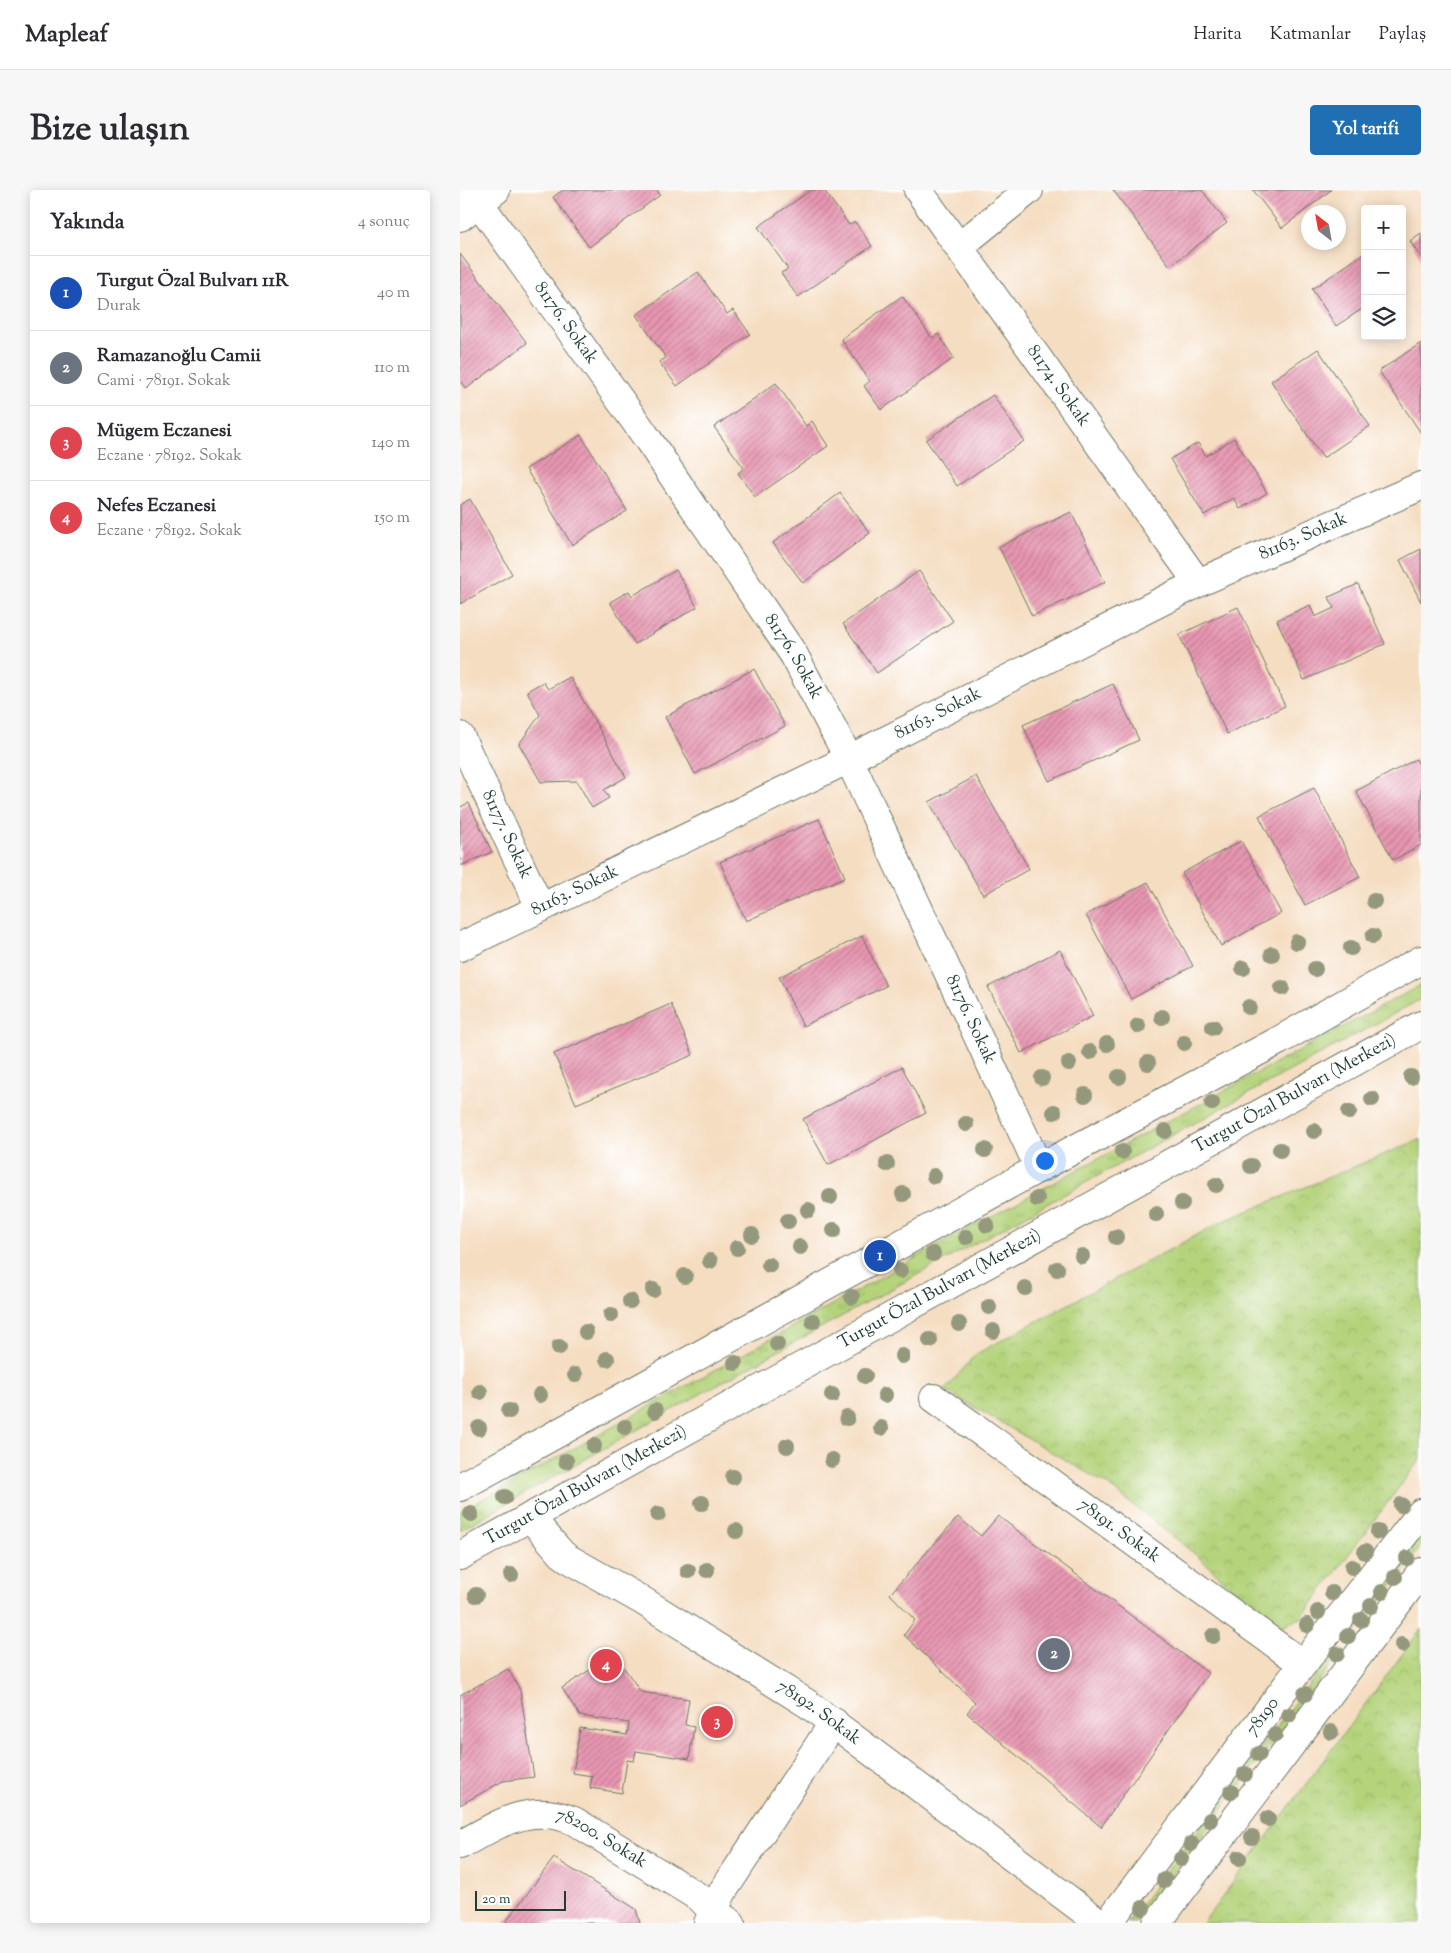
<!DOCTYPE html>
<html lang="tr">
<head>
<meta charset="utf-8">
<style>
  body { margin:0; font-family:"Sorts Mill Goudy",serif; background:#f7f7f7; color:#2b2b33 }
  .controls { position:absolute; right:15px; top:15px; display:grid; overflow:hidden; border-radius:5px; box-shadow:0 2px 12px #0003 }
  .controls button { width:45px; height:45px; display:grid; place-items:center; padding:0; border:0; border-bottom:1px solid #e1e1e2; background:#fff; color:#2b2b33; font:25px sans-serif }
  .compass { position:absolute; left:841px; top:15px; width:45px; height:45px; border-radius:50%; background:#fff; box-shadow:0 2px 12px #0003; rotate:329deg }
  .scale { position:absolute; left:15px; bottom:12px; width:91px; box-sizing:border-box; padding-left:5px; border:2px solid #1f3d34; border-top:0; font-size:14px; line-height:18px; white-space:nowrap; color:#1f3d34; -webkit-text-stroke:4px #fff; paint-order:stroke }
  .you { position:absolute; left:584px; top:970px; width:18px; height:18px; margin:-12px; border:4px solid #fff; border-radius:50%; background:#1a73e8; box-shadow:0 0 0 8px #1a73e833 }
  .badge { display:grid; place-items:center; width:32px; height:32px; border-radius:50%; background:#1f6fb2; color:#fff; font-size:16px; font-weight:700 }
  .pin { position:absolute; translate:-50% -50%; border:2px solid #fff; box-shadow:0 1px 5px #0006 }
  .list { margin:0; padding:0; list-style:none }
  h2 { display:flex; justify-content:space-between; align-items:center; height:65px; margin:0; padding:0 20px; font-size:21px }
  h2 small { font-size:16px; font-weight:400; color:#7c7c81 }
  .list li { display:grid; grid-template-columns:32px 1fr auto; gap:15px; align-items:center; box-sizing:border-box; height:75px; padding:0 20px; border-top:1px solid #e1e1e2 }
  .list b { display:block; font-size:19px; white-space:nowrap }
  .list p { margin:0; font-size:16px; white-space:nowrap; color:#7c7c81 }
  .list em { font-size:16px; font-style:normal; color:#7c7c81 }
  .icon { flex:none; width:28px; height:28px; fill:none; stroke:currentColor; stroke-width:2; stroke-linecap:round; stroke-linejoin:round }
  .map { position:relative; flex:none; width:961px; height:1733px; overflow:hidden; border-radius:5px }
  header { display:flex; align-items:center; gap:30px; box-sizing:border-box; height:70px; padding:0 25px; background:#fff; border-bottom:1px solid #e1e1e2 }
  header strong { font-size:24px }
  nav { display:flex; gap:28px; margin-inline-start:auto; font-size:18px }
  .intro { display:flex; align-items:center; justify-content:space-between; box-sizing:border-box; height:120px; padding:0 30px }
  h1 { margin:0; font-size:35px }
  .button { padding:12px 22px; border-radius:5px; background:#1f6fb2; color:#fff; font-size:18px; font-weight:700 }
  main { display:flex; gap:30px; padding:0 30px }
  aside { flex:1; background:#fff; border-radius:5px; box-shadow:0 2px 12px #0003 }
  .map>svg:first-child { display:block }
  .grass { fill:url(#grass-tufts); stroke:#6a8857 }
  .park { fill:url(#park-crowns); stroke:#6a8857 }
  .building { fill:url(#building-hatch) }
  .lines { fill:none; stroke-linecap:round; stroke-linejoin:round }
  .minor-casing { stroke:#6a7565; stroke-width:30 }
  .tertiary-casing { stroke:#6a7565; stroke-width:30 }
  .primary-casing { stroke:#6a7565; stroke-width:30 }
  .minor { stroke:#fff; stroke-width:28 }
  .tertiary { stroke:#fff; stroke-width:28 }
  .primary { stroke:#fff; stroke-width:28 }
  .tree { fill:#94997d }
  .labels { text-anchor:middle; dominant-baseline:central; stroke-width:4; stroke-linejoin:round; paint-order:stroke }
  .street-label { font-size:18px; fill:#1f3d34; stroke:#fff }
</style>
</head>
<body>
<header>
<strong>Mapleaf</strong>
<nav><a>Harita</a><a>Katmanlar</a><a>Paylaş</a></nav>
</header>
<div class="intro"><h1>Bize ulaşın</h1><a class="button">Yol tarifi</a></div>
<main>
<aside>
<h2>Yakında<small>4 sonuç</small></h2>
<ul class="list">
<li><span class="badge" style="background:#1a4fb4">1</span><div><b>Turgut Özal Bulvarı 11R</b><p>Durak</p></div><em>40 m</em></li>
<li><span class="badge" style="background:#6b7280">2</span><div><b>Ramazanoğlu Camii</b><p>Cami · 78191. Sokak</p></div><em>110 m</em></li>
<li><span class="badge" style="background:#e0444e">3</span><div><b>Mügem Eczanesi</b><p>Eczane · 78192. Sokak</p></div><em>140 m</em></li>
<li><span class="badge" style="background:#e0444e">4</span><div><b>Nefes Eczanesi</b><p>Eczane · 78192. Sokak</p></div><em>150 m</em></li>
</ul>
</aside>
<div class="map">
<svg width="961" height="1733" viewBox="0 0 961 1733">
  <defs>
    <pattern id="grass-tufts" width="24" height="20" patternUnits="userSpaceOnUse" patternTransform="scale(1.25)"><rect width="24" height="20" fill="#b4d37a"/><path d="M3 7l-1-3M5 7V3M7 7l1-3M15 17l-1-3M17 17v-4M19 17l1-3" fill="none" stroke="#9ab66a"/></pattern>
    <pattern id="park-crowns" width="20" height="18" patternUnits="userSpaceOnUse" patternTransform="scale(1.25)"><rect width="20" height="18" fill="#b4d37a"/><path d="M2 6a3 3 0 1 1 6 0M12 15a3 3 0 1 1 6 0" fill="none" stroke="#9ab66a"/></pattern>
    <pattern id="building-hatch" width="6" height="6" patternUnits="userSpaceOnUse" patternTransform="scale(1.25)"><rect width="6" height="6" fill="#e896b1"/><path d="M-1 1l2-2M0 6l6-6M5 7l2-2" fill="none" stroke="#bb7c91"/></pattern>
  </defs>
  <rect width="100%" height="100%" fill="#fff"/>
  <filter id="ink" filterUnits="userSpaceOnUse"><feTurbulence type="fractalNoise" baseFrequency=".02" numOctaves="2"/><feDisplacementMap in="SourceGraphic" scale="10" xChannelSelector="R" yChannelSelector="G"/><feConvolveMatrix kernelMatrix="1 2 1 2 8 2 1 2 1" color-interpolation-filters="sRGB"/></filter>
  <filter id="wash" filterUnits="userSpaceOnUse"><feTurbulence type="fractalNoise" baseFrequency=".0096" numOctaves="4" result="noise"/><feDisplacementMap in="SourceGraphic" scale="20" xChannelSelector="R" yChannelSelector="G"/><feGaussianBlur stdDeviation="1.12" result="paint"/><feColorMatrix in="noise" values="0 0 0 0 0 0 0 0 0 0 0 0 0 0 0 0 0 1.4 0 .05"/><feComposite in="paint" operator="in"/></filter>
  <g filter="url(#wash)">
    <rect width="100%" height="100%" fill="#f5ddc1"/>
    <g class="grass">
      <polygon points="961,795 961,809 260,1193 0,1340 0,1322 515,1035"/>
      <polygon points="961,1346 961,1356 887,1454 883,1451"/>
      <polygon points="878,1457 882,1460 676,1733 667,1733"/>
    </g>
    <g class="park">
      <polygon points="961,949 961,1268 841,1428 817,1438 735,1364 648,1295 485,1200 516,1164 759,1033"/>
      <polygon points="961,1439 961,1733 743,1733"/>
    </g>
    <g id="blocks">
      <g class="building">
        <polygon points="103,0 197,0 200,5 129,57 93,7"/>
        <polygon points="351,0 364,0 389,35 395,32 412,56 338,107 321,83 328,79 298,37"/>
        <polygon points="653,0 742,0 767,33 710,76"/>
        <polygon points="793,0 871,0 822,38"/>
        <polygon points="961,43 961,68 950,51"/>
        <polygon points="0,64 67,153 6,199 0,191"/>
        <polygon points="903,64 905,66 905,117 876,136 852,99"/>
        <polygon points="238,82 267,124 273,120 290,144 217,196 199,172 206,168 176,125"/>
        <polygon points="442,106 472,148 478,144 494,168 421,220 404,196 410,191 381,149"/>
        <polygon points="961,153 961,243 919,181"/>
        <polygon points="858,159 910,236 863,268 811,191"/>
        <polygon points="316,193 346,236 352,231 368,256 295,307 278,283 284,278 254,237"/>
        <polygon points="533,205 564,251 497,296 466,250"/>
        <polygon points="121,245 167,321 112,355 66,279"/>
        <polygon points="774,248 807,303 780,319 774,308 744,325 710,269 738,253 746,266"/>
        <polygon points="380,303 410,343 343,393 313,353"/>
        <polygon points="10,309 52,384 0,414 0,315"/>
        <polygon points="611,322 645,392 572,426 539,357"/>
        <polygon points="961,359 961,412 940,370"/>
        <polygon points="216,380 237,417 175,454 150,412 169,401 172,406"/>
        <polygon points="459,381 493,431 417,483 383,434"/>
        <polygon points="898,394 925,454 844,490 817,430 850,415 855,427 874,418 869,407"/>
        <polygon points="778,417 825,516 767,544 719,445"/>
        <polygon points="294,479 325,536 235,584 205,527"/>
        <polygon points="110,487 166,587 144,600 149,608 132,618 117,591 81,592 59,554 80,525 67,501 83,492 88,499"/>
        <polygon points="653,494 679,550 589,591 563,535"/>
        <polygon points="956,569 961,578 961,655 933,670 896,601"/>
        <polygon points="516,586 569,679 523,705 469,612"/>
        <polygon points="854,598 900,687 845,715 799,626"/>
        <polygon points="9,613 32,662 0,676 0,617"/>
        <polygon points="359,629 385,687 286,731 260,672"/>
        <polygon points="781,651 821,723 761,756 722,683"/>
        <polygon points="688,692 733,776 671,809 626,725"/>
        <polygon points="402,746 426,796 343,836 319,787"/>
        <polygon points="600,760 633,826 561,863 528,797"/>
        <polygon points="211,814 233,865 116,914 94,864"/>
        <polygon points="442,877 466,923 368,975 343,929"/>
        <polygon points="538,1326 748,1483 641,1637 507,1523 515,1512 444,1445 455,1430 430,1404 498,1327 521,1346"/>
        <polygon points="142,1472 147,1480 160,1472 181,1502 229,1509 225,1535 234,1537 229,1569 176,1561 174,1571 167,1570 162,1603 130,1598 132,1586 113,1583 120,1538 167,1545 169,1533 120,1526 102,1498"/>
        <polygon points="48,1479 60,1500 74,1587 43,1591 0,1615 0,1505"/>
        <polygon points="94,1668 176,1719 180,1733 45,1733"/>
      </g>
    </g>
  </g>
  <g filter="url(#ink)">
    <use href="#blocks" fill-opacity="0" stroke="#6a7565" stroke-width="1"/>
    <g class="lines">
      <g class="minor-casing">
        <g id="minor">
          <path id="s1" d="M10,0L185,245L334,465L389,569L579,978"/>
          <path id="s2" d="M458,0L738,393"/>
          <polyline points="0,27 36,0"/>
          <polyline points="500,56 569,0"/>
          <path id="s3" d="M0,546L80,717"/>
          <path id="s4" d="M0,757L389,569L738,393L961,296"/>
          <path id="s5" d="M474,1208L843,1474"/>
          <path id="s6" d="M70,1327L102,1364L109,1369L183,1411L348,1514L640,1733"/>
          <path id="s7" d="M0,1655C39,1634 69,1612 114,1631L240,1708L253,1721L271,1733"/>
          <polyline points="248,1733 263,1701 374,1532"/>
        </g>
      </g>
      <g class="tertiary-casing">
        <g id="tertiary">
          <path id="s8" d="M648,1733L843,1474L961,1323"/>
          <polyline points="697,1733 961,1382"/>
        </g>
      </g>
      <g class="primary-casing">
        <g id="primary">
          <polyline points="0,1297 579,978 818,851 961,770"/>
          <path id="s9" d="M0,1366L407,1140L961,835"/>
        </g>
      </g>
      <use href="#minor" class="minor"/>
      <use href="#tertiary" class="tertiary"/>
      <use href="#primary" class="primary"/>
    </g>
    <g class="tree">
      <circle cx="914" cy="711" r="8"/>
      <circle cx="913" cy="746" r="8"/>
      <circle cx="837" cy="752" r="8"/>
      <circle cx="891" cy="758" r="8"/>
      <circle cx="812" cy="764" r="8"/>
      <circle cx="783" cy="778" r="8"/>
      <circle cx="855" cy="779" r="8"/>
      <circle cx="822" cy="798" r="8"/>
      <circle cx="789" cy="817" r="8"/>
      <circle cx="702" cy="827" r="8"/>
      <circle cx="678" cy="836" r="8"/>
      <circle cx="753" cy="837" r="8"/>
      <circle cx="724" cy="853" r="8"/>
      <circle cx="647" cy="854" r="8"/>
      <circle cx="630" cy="862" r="8"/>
      <circle cx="609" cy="873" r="8"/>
      <circle cx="688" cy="873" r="8"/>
      <circle cx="659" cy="887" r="8"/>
      <circle cx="951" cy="887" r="8"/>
      <circle cx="582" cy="888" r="8"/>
      <circle cx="625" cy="905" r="8"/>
      <circle cx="912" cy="909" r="8"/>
      <circle cx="752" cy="913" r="8"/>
      <circle cx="594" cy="922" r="8"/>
      <circle cx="889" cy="922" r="8"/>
      <circle cx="506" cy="934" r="8"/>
      <circle cx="705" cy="941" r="8"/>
      <circle cx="854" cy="941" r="8"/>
      <circle cx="525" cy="960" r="8"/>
      <circle cx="820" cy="960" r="8"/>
      <circle cx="662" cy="962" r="8"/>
      <circle cx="427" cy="974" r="8"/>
      <circle cx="791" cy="976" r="8"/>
      <circle cx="474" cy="986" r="8"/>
      <circle cx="756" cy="995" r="8"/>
      <circle cx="443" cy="1004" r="8"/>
      <circle cx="370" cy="1007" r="8"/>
      <circle cx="577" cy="1009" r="8"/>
      <circle cx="722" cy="1013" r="8"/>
      <circle cx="348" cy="1020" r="8"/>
      <circle cx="696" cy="1024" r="8"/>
      <circle cx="328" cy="1031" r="8"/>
      <circle cx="527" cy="1035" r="8"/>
      <circle cx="374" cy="1040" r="8"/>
      <circle cx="292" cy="1045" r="8"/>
      <circle cx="506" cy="1047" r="8"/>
      <circle cx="656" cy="1047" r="8"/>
      <circle cx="340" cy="1057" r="8"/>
      <circle cx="277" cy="1058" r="8"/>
      <circle cx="473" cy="1064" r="8"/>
      <circle cx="622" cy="1066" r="8"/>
      <circle cx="250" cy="1071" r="8"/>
      <circle cx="309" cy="1075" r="8"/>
      <circle cx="597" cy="1079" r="8"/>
      <circle cx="440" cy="1081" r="8"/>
      <circle cx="225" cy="1086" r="8"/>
      <circle cx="565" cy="1098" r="8"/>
      <circle cx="193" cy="1100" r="8"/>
      <circle cx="392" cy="1107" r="8"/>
      <circle cx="170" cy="1111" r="8"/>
      <circle cx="529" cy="1117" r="8"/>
      <circle cx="151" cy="1125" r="8"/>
      <circle cx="353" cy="1131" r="8"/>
      <circle cx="499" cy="1134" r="8"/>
      <circle cx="533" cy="1141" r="8"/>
      <circle cx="126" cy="1142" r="8"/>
      <circle cx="470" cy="1150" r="8"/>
      <circle cx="317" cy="1154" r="8"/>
      <circle cx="99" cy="1157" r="8"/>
      <circle cx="442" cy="1166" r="8"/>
      <circle cx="147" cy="1169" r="8"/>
      <circle cx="275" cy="1173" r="8"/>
      <circle cx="115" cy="1185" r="8"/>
      <circle cx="405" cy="1186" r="8"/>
      <circle cx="20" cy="1202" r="8"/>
      <circle cx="80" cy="1205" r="8"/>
      <circle cx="372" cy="1205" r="8"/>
      <circle cx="425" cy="1205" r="8"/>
      <circle cx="49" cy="1221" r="8"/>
      <circle cx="195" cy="1221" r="8"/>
      <circle cx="387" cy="1228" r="8"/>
      <circle cx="165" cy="1237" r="8"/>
      <circle cx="19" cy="1238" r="8"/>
      <circle cx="421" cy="1238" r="8"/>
      <circle cx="134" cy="1256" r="8"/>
      <circle cx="327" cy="1256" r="8"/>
      <circle cx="372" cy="1270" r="8"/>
      <circle cx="106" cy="1271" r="8"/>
      <circle cx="273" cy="1287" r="8"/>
      <circle cx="45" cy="1307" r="8"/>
      <circle cx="242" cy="1313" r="8"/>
      <circle cx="941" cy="1315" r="8"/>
      <circle cx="11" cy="1324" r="8"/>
      <circle cx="198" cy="1324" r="8"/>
      <circle cx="276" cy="1341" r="8"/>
      <circle cx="918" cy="1342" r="8"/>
      <circle cx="905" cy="1362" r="8"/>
      <circle cx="947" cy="1368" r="8"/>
      <circle cx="892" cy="1377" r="8"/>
      <circle cx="247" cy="1380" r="8"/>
      <circle cx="228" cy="1381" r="8"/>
      <circle cx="51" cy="1385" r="8"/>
      <circle cx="935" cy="1387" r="8"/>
      <circle cx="922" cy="1402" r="8"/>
      <circle cx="872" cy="1403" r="8"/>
      <circle cx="16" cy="1405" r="8"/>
      <circle cx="911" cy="1416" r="8"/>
      <circle cx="858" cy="1422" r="8"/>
      <circle cx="901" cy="1430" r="8"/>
      <circle cx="847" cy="1435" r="8"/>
      <circle cx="753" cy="1446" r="8"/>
      <circle cx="888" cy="1446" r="8"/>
      <circle cx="942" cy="1455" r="8"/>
      <circle cx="877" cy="1464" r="8"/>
      <circle cx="845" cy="1504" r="8"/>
      <circle cx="829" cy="1525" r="8"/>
      <circle cx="871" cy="1542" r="8"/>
      <circle cx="815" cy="1545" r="8"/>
      <circle cx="799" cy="1564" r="8"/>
      <circle cx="785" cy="1584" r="8"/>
      <circle cx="771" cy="1602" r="8"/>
      <circle cx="808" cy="1629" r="8"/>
      <circle cx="750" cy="1630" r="8"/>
      <circle cx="792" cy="1647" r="8"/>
      <circle cx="731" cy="1654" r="8"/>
      <circle cx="779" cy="1668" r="8"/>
      <circle cx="721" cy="1669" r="8"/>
      <circle cx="704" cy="1690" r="8"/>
      <circle cx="683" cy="1718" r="8"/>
    </g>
  </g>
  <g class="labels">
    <g class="street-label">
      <text stroke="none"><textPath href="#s1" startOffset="164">81176. Sokak</textPath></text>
      <text stroke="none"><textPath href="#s2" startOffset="241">81174. Sokak</textPath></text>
      <text stroke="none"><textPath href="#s4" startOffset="938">81163. Sokak</textPath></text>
      <text stroke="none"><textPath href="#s1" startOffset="568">81176. Sokak</textPath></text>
      <text stroke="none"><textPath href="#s4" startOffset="532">81163. Sokak</textPath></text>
      <text stroke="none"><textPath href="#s3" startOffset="109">81177. Sokak</textPath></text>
      <text stroke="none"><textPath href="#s4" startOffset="128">81163. Sokak</textPath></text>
      <text stroke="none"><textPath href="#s1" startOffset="972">81176. Sokak</textPath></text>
      <text stroke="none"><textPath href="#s9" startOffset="954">Turgut Özal Bulvarı (Merkezi)</textPath></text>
      <text stroke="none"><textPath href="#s9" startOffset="549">Turgut Özal Bulvarı (Merkezi)</textPath></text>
      <text stroke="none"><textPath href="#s9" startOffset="144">Turgut Özal Bulvarı (Merkezi)</textPath></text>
      <text stroke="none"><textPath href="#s5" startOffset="228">78191. Sokak</textPath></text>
      <text stroke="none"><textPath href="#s6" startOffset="351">78192. Sokak</textPath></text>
      <text stroke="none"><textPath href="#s8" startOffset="258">78190</textPath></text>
      <text stroke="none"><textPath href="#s7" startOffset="154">78200. Sokak</textPath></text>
    </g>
  </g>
</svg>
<div class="controls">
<button>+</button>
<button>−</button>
<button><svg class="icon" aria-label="layers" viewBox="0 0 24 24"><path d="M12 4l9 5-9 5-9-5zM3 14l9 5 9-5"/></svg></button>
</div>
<svg class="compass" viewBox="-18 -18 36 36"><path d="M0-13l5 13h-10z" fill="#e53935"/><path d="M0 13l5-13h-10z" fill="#7c7c81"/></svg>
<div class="scale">20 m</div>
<div class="you"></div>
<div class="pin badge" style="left:420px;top:1066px;background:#1a4fb4">1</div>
<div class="pin badge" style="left:594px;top:1464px;background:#6b7280">2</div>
<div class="pin badge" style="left:257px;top:1532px;background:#e0444e">3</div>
<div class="pin badge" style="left:146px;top:1475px;background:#e0444e">4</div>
</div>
</main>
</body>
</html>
